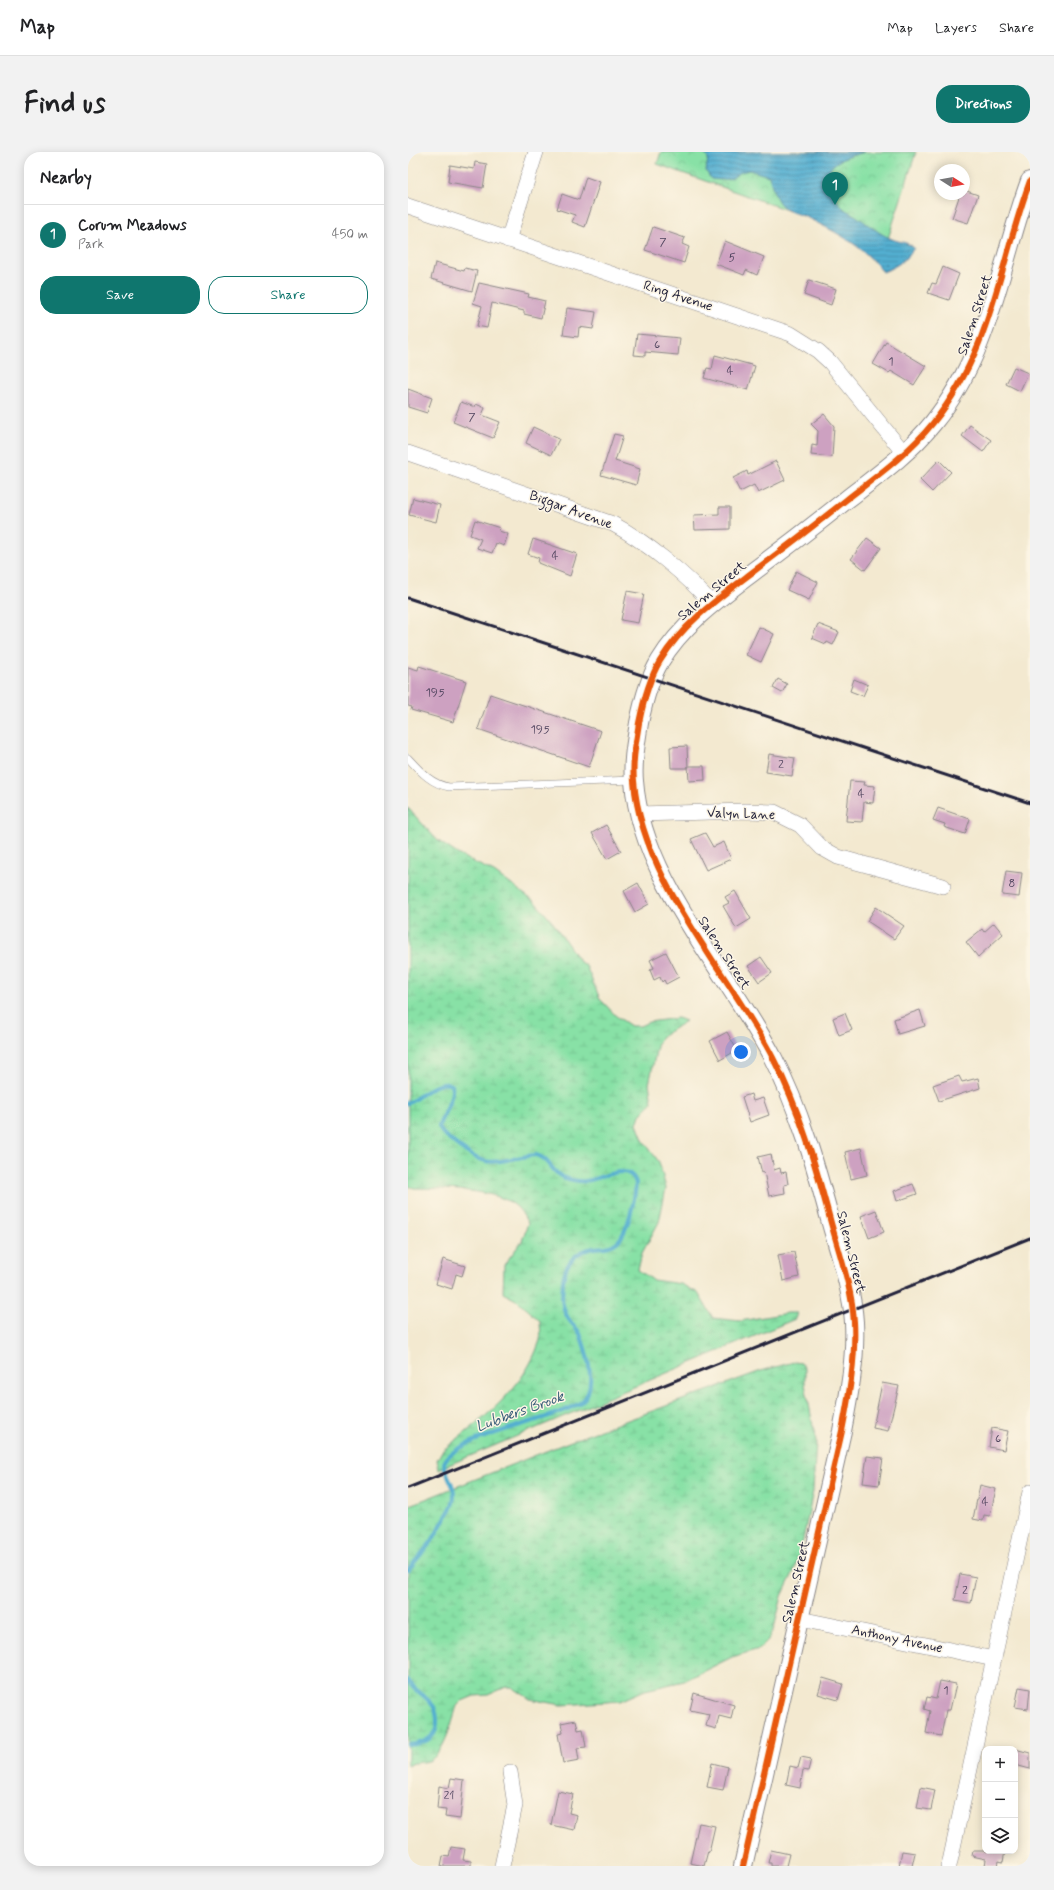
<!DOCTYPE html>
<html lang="en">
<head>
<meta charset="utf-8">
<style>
  body { margin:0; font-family:Mynerve,sans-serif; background:#f2f2f2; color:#202124 }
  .controls { position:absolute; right:12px; bottom:12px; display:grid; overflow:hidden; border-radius:8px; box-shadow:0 2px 10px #0003 }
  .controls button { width:36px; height:36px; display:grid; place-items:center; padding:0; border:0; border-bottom:1px solid #e0e0e0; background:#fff; color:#202124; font:20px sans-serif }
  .compass { position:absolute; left:526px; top:12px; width:36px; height:36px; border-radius:50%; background:#fff; box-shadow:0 2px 10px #0003; rotate:101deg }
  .you { position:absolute; left:333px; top:900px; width:14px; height:14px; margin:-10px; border:3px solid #fff; border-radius:50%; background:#1a73e8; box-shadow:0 0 0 6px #1a73e833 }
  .badge { display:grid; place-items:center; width:26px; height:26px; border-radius:50%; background:#0f766e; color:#fff; font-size:13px; font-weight:700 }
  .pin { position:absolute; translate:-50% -33px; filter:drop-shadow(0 1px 2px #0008) }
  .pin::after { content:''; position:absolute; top:21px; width:14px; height:12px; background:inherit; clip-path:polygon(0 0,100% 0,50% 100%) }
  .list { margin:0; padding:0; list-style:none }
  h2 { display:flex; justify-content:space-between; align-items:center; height:52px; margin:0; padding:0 16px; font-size:17px }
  h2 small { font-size:13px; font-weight:400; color:#757577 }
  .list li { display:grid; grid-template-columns:26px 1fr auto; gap:12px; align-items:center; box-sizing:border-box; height:60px; padding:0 16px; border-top:1px solid #e0e0e0 }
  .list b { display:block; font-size:15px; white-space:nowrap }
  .list p { margin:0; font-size:13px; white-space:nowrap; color:#757577 }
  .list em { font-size:13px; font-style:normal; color:#757577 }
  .actions { display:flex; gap:8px; padding:12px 16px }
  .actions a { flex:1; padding:9px 0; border:1px solid #0f766e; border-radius:16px; text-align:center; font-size:14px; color:#0f766e }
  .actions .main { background:#0f766e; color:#fff }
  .icon { flex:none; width:22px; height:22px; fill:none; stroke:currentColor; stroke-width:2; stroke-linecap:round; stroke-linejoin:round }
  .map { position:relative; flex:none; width:622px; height:1714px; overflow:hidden; border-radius:16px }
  header { display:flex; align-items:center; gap:24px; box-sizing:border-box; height:56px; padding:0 20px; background:#fff; border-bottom:1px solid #e0e0e0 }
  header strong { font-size:19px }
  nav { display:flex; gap:22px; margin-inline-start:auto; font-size:14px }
  .intro { display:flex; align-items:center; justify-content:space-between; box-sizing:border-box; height:96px; padding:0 24px }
  h1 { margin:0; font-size:28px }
  .button { padding:10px 18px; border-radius:16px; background:#0f766e; color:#fff; font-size:14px; font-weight:700 }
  main { display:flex; gap:24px; padding:0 24px }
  aside { flex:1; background:#fff; border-radius:16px; box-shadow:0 2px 10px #0003 }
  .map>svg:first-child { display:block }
  .wetland { fill:url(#wetland-marsh); stroke:#558270 }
  .park { fill:url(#park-crowns); stroke:#558270 }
  .water { fill:url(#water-rules); stroke:#3a6886 }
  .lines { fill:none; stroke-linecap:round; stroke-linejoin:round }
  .stream { stroke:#52aed0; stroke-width:4 }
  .building { fill:#cda1c1 }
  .service-casing { stroke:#8a8686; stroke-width:8 }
  .minor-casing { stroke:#8a8686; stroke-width:16 }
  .tertiary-casing { stroke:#8a8686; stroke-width:20 }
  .service { stroke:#fff; stroke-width:7 }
  .minor { stroke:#fff; stroke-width:15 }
  .tertiary { stroke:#fff; stroke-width:18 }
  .rail { stroke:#22223b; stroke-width:3 }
  .cycleway-casing { stroke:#fcf5e5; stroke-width:8 }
  .cycleway { stroke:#e8590c; stroke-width:6 }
  .labels { text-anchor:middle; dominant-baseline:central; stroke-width:3; stroke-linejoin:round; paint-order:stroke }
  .number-label { font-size:12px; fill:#4d425c }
  .street-label { font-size:14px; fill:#22223b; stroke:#fcf5e5 }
  .water-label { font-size:15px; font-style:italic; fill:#355a77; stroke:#fcf5e5 }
</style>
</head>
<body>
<header>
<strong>Map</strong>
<nav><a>Map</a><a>Layers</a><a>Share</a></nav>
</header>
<div class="intro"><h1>Find us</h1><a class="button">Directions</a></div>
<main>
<aside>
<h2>Nearby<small></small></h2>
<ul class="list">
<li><span class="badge">1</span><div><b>Corum Meadows</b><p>Park</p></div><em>450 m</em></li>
</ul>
<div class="actions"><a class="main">Save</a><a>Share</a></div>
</aside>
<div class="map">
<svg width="622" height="1714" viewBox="0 0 622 1714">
  <defs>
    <pattern id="wetland-marsh" width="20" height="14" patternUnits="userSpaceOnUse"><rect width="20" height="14" fill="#88e1a6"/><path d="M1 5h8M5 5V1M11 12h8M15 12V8" fill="none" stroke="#75c190"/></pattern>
    <pattern id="park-crowns" width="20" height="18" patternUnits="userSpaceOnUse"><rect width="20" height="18" fill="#88e1a6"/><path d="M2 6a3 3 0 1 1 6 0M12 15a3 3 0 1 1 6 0" fill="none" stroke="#75c190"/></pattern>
    <pattern id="water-rules" width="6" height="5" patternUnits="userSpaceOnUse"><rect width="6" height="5" fill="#52aed0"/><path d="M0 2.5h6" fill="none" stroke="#448daa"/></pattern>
  </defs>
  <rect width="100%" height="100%" fill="#fcf5e5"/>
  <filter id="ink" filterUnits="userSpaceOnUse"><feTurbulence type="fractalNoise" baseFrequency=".025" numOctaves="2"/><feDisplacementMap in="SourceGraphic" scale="8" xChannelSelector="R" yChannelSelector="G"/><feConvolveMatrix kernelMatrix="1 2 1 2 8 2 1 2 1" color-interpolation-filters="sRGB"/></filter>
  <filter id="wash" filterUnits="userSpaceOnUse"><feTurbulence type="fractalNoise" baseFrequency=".012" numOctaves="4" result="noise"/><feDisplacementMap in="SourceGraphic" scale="16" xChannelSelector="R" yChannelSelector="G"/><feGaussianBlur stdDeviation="0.9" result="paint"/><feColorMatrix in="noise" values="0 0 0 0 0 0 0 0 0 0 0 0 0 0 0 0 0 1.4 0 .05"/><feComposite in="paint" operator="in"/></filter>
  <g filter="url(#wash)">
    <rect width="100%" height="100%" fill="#f3e9d0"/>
    <g class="wetland">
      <path d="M0,656L29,688L51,703L86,720L127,750L146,772L171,809L178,814L192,847L208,864L223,874H232L241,870L270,866L278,869L256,883L250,890L241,932L244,950L232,963L229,972L235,988L251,1010L258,1036L251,1070L234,1101L230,1118L245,1128L273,1132L290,1141L305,1166L332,1169L380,1161H389L387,1167L31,1317L29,1308L34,1299C72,1269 115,1239 131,1191C134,1184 132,1176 132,1169L110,1149L95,1141L96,1113L114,1089L120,1071C117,1067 114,1060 110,1056C91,1036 32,1037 6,1036L0,1034Z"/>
      <path d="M386,1210L393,1211L397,1217V1232L408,1289L405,1339L394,1393L386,1419L374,1444L366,1476L360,1488L351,1497L324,1505L276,1529L237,1538L212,1549L154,1553L122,1547L104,1535H98L80,1543L66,1544L54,1549L49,1554C44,1569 37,1598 24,1607C18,1612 7,1609 0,1613V1354L171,1286L353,1219Z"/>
    </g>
    <polygon class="park" points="253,0 508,0 478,93 249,12"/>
    <path class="water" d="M295,0H457C442,4 413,10 422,32C425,41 428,49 435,56C438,59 444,61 448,64C460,72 471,82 484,87C493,91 499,89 506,96C498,108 488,115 475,120C452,91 429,81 398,65C391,62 380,60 375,55C367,48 364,34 361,24L341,18L333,20L324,26L314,28L303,27L298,19L300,6Z"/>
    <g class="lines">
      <g class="stream">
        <path d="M0,951C13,945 28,927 44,933C46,947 35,961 31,974L32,977C35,984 44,989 50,994C84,1021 91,1006 128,1003C140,1006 142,1016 151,1023C157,1027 171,1030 178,1029C191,1028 222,1008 228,1031C227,1046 220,1081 209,1090C202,1096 194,1095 186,1096C168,1099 157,1111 155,1129C155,1135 153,1147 155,1153C156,1158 159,1165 162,1169C166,1174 171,1178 173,1184C179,1201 190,1237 173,1250C147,1269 46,1284 36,1311C38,1327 51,1334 44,1354L24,1389L0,1418"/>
        <path d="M0,1528C6,1538 15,1542 22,1550C27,1555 29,1562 29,1568C30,1586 16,1592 0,1593"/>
      </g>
    </g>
    <g id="blocks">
      <g class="building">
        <polygon points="67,10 79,12 75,36 40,30 42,13 66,17"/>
        <polygon points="178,25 192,30 177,75 164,70 167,63 149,57 154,42 171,48"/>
        <polygon points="556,38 570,43 560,71 544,66 552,42 556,42"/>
        <polygon points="245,75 277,86 274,92 281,95 276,111 237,98"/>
        <polygon points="317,89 356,105 349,123 338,118 336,123 308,112"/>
        <polygon points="27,111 56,119 57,116 69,119 64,139 23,127"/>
        <polygon points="535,115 551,122 541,148 520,141 524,131 528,132"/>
        <polygon points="401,128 428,137 423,153 396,143"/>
        <polygon points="71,131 121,142 120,145 137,149 133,166 116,162 116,159 84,151 79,176 69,174 74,154 65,151"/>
        <polygon points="159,156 188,160 185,177 171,175 170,185 155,183"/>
        <polygon points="229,182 272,186 270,203 237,200 237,204 226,203"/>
        <polygon points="478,190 518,214 506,233 483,219 481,221 465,212"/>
        <polygon points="307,203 347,214 340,238 296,226 299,216 304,217"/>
        <polygon points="606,215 620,221 612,239 598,232"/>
        <polygon points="0,237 24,246 19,261 0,255"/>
        <polygon points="53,250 67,255 68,252 77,256 74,263 92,270 85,286 45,270"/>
        <polygon points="416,262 426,274 424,305 403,303 404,293 409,294 410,279 403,272"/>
        <polygon points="562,273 583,288 575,300 554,284"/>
        <polygon points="125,275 151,287 143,303 118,291"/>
        <polygon points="206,282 215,284 207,309 232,317 228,333 193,323"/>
        <polygon points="531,308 543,320 524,340 512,328"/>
        <polygon points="368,309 377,328 350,341 346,333 332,340 325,326 339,319 340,323"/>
        <polygon points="5,346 32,353 28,370 1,363"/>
        <polygon points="311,355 322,355 322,377 287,378 286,363 311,362"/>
        <polygon points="67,368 92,376 91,379 100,382 96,394 88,391 84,401 69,396 73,387 62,383"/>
        <polygon points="459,386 473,396 457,418 443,407"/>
        <polygon points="125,387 169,402 162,424 130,411 131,406 120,402"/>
        <polygon points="388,419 410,430 401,448 379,438"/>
        <polygon points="219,439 236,442 230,471 213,468"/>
        <polygon points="410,472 431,480 425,493 419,490 418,492 404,486"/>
        <polygon points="351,475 366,482 353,510 338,503"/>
        <polygon points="11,514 58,529 45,570 3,558 4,555 0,554 0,515 10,518"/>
        <polygon points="370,527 379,532 374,541 365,536"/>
        <polygon points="446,527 460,533 455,544 442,539"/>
        <polygon points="82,542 193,579 181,615 70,577"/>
        <polygon points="279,594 280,616 263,616 262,595"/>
        <polygon points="361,602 387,606 384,624 358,620"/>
        <polygon points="280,614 296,614 297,628 281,629"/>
        <polygon points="442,629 457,630 456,633 467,634 465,651 456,650 454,670 438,669"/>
        <polygon points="530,656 562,667 557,682 536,675 537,672 525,668"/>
        <polygon points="198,673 213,699 199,707 184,681"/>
        <polygon points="297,681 305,695 316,690 323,707 298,718 283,687"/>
        <polygon points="598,719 614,721 611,745 594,743"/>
        <polygon points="230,731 241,752 227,760 216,739"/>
        <polygon points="327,739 343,767 328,776 315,754 321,751 317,745"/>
        <polygon points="468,755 496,774 486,787 459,769"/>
        <polygon points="586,771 595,782 570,805 558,790 574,777 576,780"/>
        <polygon points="258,800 271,825 258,832 256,828 254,830 252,825 246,828 242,818 246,816 242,808"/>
        <polygon points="353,805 364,821 351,830 340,814"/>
        <polygon points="512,858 517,874 490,882 486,867"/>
        <polygon points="437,861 444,878 431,883 425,866"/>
        <polygon points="319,880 329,898 312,908 302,889"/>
        <polygon points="551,924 554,930 570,926 572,936 531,949 525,933"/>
        <polygon points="343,942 345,949 355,946 361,963 342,970 334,945"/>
        <polygon points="453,996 459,1023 443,1027 437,1000"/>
        <polygon points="363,1002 366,1018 372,1016 373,1021 378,1020 380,1032 376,1033 377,1041 361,1044 356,1020 354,1021 350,1005"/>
        <polygon points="505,1032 509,1042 489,1049 486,1039"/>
        <polygon points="468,1058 476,1080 461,1086 453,1064"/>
        <polygon points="386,1100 391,1125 375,1129 370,1103"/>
        <polygon points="35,1107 57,1114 54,1124 48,1122 44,1137 28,1132"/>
        <polygon points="474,1231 491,1234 480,1279 465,1276"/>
        <polygon points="584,1276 600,1279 596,1298 581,1295"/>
        <polygon points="459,1304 475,1306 471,1333 455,1331"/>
        <polygon points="572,1333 588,1337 582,1364 576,1363 575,1369 565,1367"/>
        <polygon points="552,1422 568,1425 563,1451 547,1448"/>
        <polygon points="415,1526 435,1532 430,1548 410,1542"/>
        <polygon points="532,1529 548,1532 542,1558 538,1558 533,1584 518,1581 522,1559 516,1557 519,1545 528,1547"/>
        <polygon points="611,1535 622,1537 620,1557 607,1555"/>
        <polygon points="286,1541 326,1553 323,1567 311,1564 308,1577 298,1574 301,1562 282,1558"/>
        <polygon points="168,1568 170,1578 175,1577 178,1595 169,1596 171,1608 155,1611 150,1582 155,1581 153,1571"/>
        <polygon points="607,1597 622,1601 622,1617 607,1613"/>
        <polygon points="393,1605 403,1607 400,1619 395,1618 392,1636 378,1633 382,1614 390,1616"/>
        <polygon points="304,1611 320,1615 315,1638 299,1635"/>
        <polygon points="43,1626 56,1628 52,1667 37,1665 38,1658 29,1657 31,1634 41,1636"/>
        <polygon points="513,1635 527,1638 523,1658 509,1656"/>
        <polygon points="150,1639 165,1642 161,1661 169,1663 166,1678 143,1673"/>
        <polygon points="291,1671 307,1674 301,1700 300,1699 296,1714 282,1711"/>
        <polygon points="43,1695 57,1697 55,1708 63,1709 63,1714 33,1714 35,1704 41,1705"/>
        <polygon points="363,1698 381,1702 378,1714 363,1714 363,1711 360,1711"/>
        <polygon points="494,1699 507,1701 504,1714 491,1714"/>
        <polygon points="565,1699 597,1699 595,1710 591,1709 590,1714 577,1714 578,1707 564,1704"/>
      </g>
    </g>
  </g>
  <g filter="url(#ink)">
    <use href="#blocks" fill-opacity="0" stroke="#8a8686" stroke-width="1"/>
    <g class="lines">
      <g class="service-casing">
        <path id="service" d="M0,606C12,619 23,632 41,635L225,628"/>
      </g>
      <g class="minor-casing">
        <g id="minor">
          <polyline points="0,54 383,182 410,199 422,210 496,301"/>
          <polyline points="100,88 128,0"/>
          <path d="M0,301L205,372C237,389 280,424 304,452"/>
          <polyline points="231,662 338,659 366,660 392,673 414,696 430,705 535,734"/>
          <polyline points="392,1467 586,1507"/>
          <polyline points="94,1714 107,1653 102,1620"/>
          <polyline points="541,1714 622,1340"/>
        </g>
      </g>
      <g class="tertiary-casing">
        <path id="tertiary" d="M335,1714L434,1279C441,1243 448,1207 446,1170C444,1137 432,1103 423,1071C408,1015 392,958 365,906C321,820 233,728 226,629C224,610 228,590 231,571C235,551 241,527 252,509C274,472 312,445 346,419C377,396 408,372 438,348C469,324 501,301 525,271C584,198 591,113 622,29"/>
      </g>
      <use href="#service" class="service"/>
      <use href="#minor" class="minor"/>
      <use href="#tertiary" class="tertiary"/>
      <g class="rail">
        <polyline points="0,446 622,651"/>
        <polyline points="0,1336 622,1086"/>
      </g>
      <g class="cycleway-casing">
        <path id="cycleway" d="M335,1714L434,1279C441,1243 448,1207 446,1170C444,1137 432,1103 423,1071C408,1015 392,958 365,906C321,820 233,728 226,629C224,610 228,590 231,571C235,551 241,527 252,509C274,472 312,445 346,419C377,396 408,372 438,348C469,324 501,301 525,271C584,198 591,113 622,29"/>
      </g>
      <use href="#cycleway" class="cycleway"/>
    </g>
  </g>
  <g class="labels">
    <g class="number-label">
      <text x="255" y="91">7</text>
      <text x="324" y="106">5</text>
      <text x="249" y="193">6</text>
      <text x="483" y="210">1</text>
      <text x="322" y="219">4</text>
      <text x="64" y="266">7</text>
      <text x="147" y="404">4</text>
      <text x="27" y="541">195</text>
      <text x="132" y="578">195</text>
      <text x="373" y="613">2</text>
      <text x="453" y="642">4</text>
      <text x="604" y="732">8</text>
      <text x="590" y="1287">6</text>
      <text x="577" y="1350">4</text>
      <text x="557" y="1439">2</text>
      <text x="538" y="1539">1</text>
      <text x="41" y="1644">21</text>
    </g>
    <g class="street-label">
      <text transform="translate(270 144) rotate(18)">Ring Avenue</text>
      <text transform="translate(567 163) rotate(-72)">Salem Street</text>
      <text transform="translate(163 358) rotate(20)">Biggar Avenue</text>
      <text transform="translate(304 439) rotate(-40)">Salem Street</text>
      <text transform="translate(333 662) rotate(2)">Valyn Lane</text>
      <text transform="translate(316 801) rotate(57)">Salem Street</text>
      <text transform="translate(443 1100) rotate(76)">Salem Street</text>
      <text transform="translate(388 1430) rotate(-77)">Salem Street</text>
      <text transform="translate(489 1487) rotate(12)">Anthony Avenue</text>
    </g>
    <g class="water-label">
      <text transform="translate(112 1260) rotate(-20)">Lubbers Brook</text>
    </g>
  </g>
</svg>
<div class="controls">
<button>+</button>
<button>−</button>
<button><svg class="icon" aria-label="layers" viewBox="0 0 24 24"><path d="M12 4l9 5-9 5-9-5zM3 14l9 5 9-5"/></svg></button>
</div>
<svg class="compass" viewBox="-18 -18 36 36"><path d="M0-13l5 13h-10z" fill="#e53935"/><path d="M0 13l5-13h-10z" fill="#757577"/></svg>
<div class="you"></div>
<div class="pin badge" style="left:427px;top:53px">1</div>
</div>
</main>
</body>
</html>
